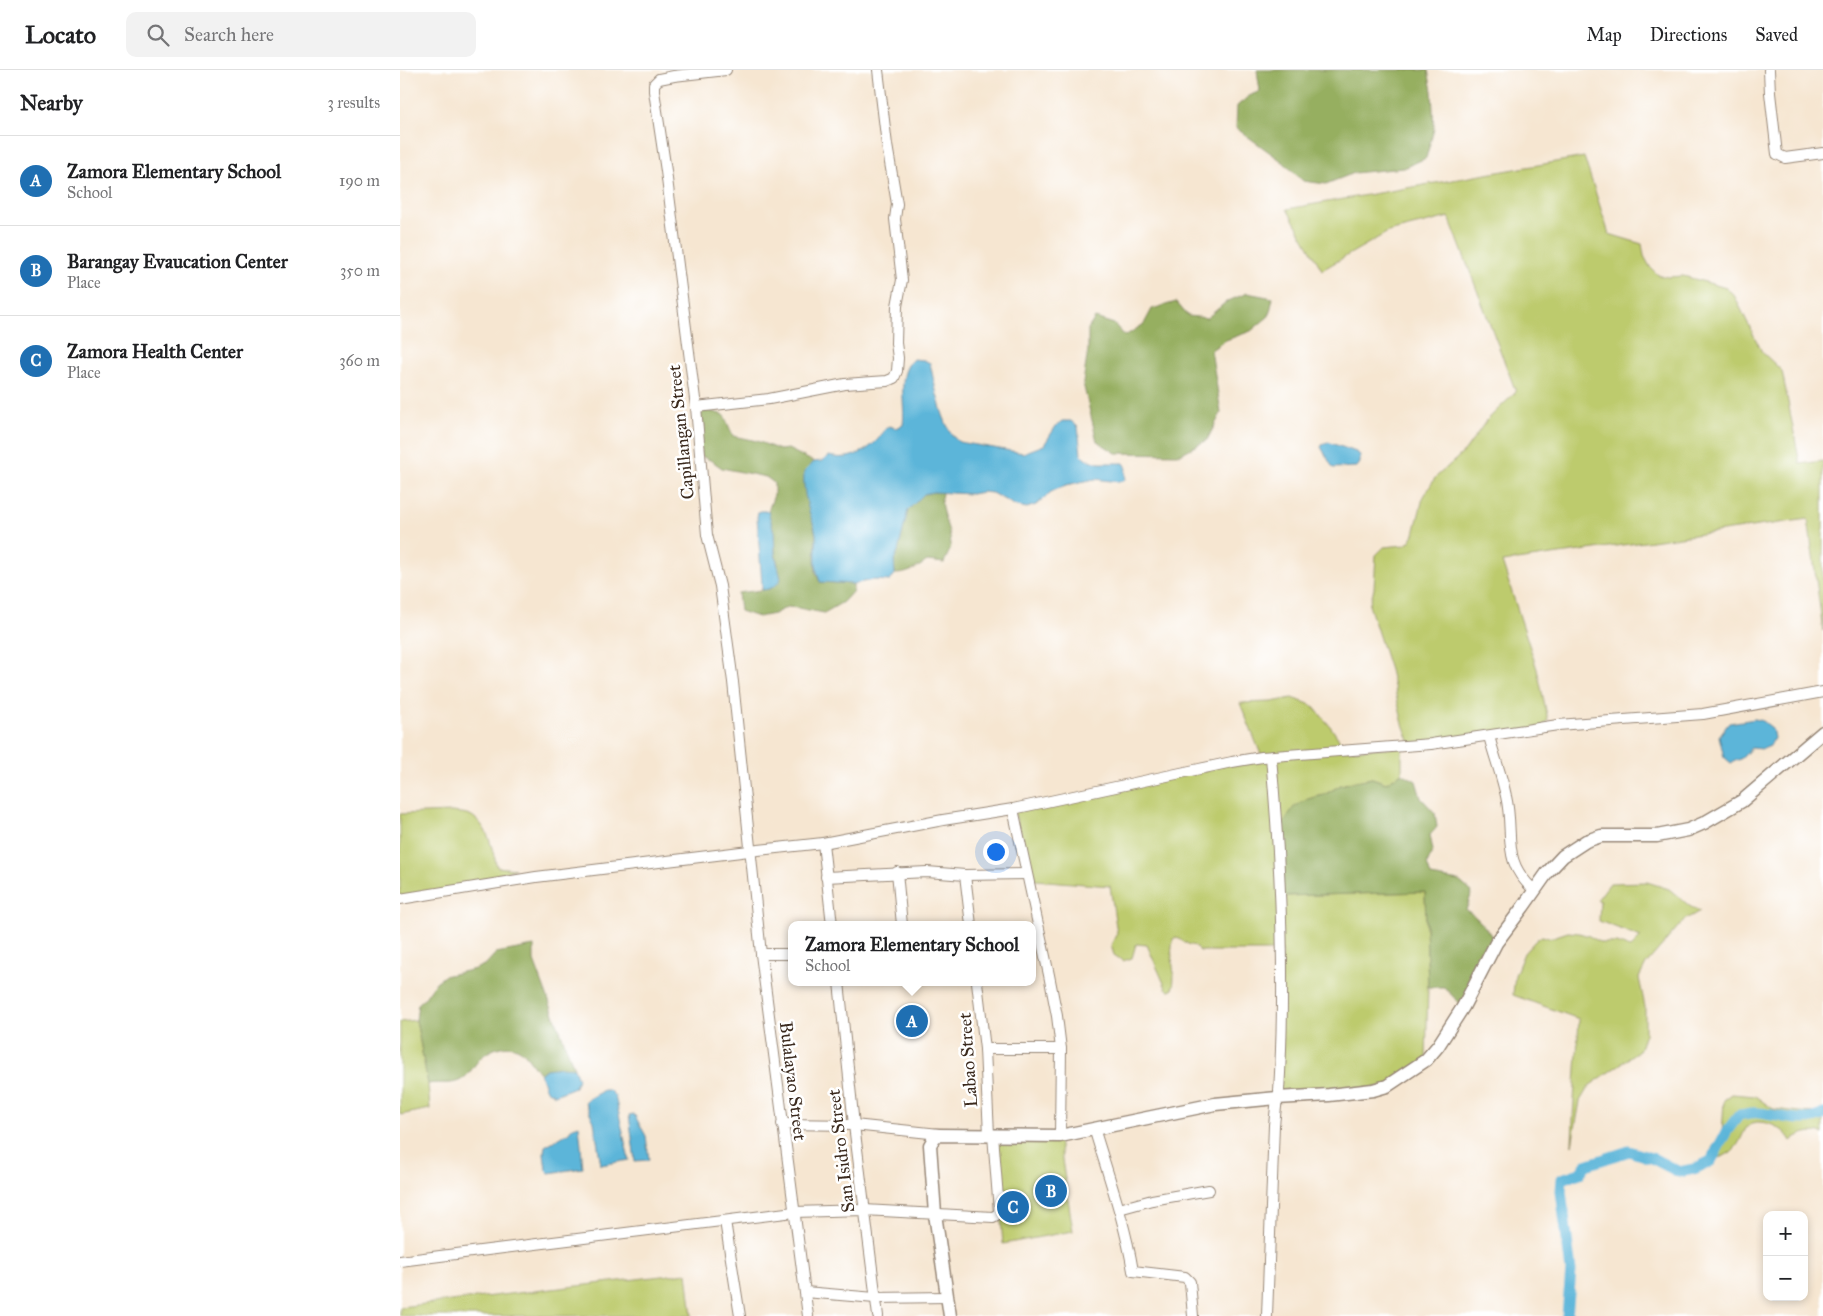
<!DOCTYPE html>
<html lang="en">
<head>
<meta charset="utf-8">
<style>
  body { margin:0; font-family:"IM FELL Great Primer",serif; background:#f2f2f2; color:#202124 }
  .controls { position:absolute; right:15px; bottom:15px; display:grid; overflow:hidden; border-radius:10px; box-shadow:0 2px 8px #0003 }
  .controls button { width:45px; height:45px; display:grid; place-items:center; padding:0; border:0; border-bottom:1px solid #e0e0e0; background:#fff; color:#202124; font:25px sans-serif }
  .you { position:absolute; left:595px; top:781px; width:18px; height:18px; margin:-12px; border:4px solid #fff; border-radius:50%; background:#1a73e8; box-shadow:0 0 0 8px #1a73e833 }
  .badge { display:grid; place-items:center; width:32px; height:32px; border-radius:50%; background:#1f6fb2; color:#fff; font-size:16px; font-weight:700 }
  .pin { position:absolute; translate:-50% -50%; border:2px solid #fff; box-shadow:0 1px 5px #0006 }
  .popup { position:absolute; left:388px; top:851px; width:248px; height:65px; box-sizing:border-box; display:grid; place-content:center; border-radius:10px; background:#fff; filter:drop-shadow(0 1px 4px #0005); font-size:16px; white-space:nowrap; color:#757577 }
  .popup b { font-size:19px; color:#202124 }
  .popup::after { content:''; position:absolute; left:50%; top:100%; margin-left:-10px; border:10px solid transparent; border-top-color:#fff }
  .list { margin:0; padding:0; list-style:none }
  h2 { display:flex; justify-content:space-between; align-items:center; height:65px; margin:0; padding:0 20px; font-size:21px }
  h2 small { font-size:16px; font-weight:400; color:#757577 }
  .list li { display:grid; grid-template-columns:32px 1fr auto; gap:15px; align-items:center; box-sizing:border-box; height:90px; padding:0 20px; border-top:1px solid #e0e0e0 }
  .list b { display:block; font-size:19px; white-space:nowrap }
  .list p { margin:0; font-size:16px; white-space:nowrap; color:#757577 }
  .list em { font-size:16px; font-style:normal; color:#757577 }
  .icon { flex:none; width:28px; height:28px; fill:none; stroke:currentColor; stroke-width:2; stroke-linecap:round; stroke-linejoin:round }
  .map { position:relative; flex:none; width:1423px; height:1246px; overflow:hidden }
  header { display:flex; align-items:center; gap:30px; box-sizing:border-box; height:70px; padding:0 25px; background:#fff; border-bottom:1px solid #e0e0e0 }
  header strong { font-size:24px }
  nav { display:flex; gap:28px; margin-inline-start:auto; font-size:18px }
  .search { width:350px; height:45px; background:#f2f2f2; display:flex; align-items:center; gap:12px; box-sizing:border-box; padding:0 18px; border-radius:10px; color:#757577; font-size:19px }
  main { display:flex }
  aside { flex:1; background:#fff }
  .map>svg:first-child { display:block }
  .green { fill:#bdcb6d; stroke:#7c7a46 }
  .forest { fill:#96af60; stroke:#686c3f }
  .water { fill:#5bb5d9; stroke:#4b707c }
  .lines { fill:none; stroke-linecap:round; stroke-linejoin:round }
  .river { stroke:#5bb5d9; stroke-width:11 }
  .minor-casing { stroke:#988878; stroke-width:12 }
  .major-casing { stroke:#988878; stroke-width:15 }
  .minor { stroke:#fff; stroke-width:10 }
  .major { stroke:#fff; stroke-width:12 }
  .labels { text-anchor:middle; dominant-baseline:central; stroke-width:5; stroke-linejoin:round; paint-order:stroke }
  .street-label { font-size:18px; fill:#3b2a1e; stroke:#fff }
</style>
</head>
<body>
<header>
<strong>Locato</strong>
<div class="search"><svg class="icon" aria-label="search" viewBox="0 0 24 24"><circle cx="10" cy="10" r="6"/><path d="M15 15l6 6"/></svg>Search here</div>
<nav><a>Map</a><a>Directions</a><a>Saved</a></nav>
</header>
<main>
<aside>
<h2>Nearby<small>3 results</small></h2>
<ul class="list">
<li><span class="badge">A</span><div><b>Zamora Elementary School</b><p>School</p></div><em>190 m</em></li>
<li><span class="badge">B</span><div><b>Barangay Evaucation Center</b><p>Place</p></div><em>350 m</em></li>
<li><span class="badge">C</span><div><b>Zamora Health Center</b><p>Place</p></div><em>360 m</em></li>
</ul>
</aside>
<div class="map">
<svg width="1423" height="1246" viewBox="0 0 1423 1246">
  <rect width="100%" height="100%" fill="#fff"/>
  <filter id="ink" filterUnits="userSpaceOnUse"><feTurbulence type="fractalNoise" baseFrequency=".02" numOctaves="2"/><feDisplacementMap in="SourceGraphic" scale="10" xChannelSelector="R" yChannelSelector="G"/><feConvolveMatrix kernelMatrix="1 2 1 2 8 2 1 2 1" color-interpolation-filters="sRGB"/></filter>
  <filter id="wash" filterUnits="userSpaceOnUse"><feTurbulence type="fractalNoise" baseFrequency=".0096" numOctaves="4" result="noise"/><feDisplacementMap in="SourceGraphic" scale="20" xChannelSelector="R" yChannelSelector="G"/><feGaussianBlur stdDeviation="1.12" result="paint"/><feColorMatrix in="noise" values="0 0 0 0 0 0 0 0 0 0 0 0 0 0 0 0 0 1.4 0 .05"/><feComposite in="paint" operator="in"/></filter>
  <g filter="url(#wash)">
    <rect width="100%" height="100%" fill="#f6e6d1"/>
    <g class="green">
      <polygon points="1184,87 1209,164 1242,174 1244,186 1250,197 1258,205 1268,207 1283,206 1298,210 1326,218 1334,225 1362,282 1382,301 1400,394 1423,391 1423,561 1408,449 1102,492 1137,599 1148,650 1143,657 1011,676 1003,654 990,600 969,535 974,519 976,485 984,477 1005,475 1010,471 1014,464 1023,428 1035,408 1065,381 1086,351 1116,322 1049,147 988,162 922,200 887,139"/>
      <path d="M892,628L912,635L930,656L946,680L1002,677V703L986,713L972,708L955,711L941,715L924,725L908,729L882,826L1025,822L1028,917L1026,990L987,1016L877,1028L882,881H800C793,873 794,877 786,873C780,871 781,868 774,868C767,885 778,902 772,920L769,921L766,918L747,875L736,874L732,888L723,891L714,885L711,875L717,863L710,816L635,810L613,739L862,687L840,633L872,632Z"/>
      <path d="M52,742C58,743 67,743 72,746C89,757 92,779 97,797L115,799L46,821L0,829V744Z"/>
      <path d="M1247,812L1269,819L1291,837L1300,841L1284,850L1246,894L1239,908L1245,937V964L1239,981L1189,1016L1180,1031L1172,1075C1173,1033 1177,991 1179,949L1113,925L1115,905L1124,883L1137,869L1142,866L1150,868L1168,862L1179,863L1189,866L1201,873H1217L1230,878L1241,867L1199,851L1200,831L1197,830L1210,813Z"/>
      <polygon points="16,950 28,1014 30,1039 0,1045 0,952"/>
      <path d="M1332,1024L1355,1026L1373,1039L1399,1042L1417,1043L1423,1040V1064C1413,1060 1399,1063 1391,1071C1386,1062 1380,1058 1370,1054C1342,1046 1347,1064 1335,1078C1331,1083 1325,1086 1318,1088L1312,1078L1322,1064L1324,1030Z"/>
      <polygon points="658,1064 673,1161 603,1174 594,1066"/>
      <polygon points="287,1203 292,1246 0,1246 0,1237"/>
    </g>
    <g class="forest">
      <polygon points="857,0 1028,0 1032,21 1034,59 1026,88 1003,98 954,103 926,114 903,111 883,92 836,58 837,36 849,26 860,21"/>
      <polygon points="847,223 873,228 869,246 851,261 826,270 811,280 821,343 807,370 780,384 716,383 697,371 683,313 688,280 688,259 695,248 714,254 725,266 744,254 752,239 776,232 788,246 807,248 826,232"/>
      <polygon points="296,337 324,345 333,366 357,371 380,380 388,379 414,392 404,402 404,413 406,426 416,465 415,490 416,503 420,512 453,514 453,521 443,532 424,543 398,538 387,537 374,544 358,547 340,541 338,523 370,519 378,494 375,484 374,462 368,441 374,425 374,413 366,407 322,398 312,391 301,386"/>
      <path d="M532,422H542C538,440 550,456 551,474C551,480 546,487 544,493L527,491C516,499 508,504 495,504L494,490L498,481L508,440L524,424Z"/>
      <path d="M1002,703L1016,711L1021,728L1035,743L1037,757L1030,765L1033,781L1027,794L1031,806L1059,811L1072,822L1066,840C1079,848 1088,860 1096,873L1063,937L1044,917H1028L1025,822L881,826V756L894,737L908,729L924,725L941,715L972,708L986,713Z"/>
      <path d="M134,876V891L174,998L146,999L140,1004C134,997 129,988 123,982C110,970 87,979 78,991C72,998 69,1006 59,1011C50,1015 38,1012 28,1014L16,950L18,934L24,929L36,912L44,906L75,899L86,894L96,883Z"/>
    </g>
    <g class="water">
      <path d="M513,289L524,290L530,293C534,311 543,362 559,372L623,383L644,375L656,356L662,351H671L678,357L681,384L685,389L699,393H724L726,396L725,410L719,412L695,409L666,415L651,422L636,435L627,438L616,436L592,423L582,422L571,424L533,422L524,424L508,440L498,481L494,490L495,504L490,511L473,510L453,514L420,512C413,495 417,481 416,464C415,456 411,449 409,441C405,428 403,415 404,402L414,392L422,391L429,386C448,391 466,383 479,368C483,363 484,359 489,356L496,358L503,355C506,334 496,305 513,289Z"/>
      <polygon points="928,372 956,382 960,385 960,393 957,397 933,398 921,377 923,374"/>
      <path d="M361,441H368L374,462L375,484L381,509C375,517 372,519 362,520V515L357,447L358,442Z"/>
      <polygon points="1355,649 1363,651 1372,658 1374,668 1370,676 1363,679 1351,678 1342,688 1331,693 1324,687 1319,666 1329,653"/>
      <polygon points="162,997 174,998 178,1009 175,1017 155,1025 146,1020 140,1004 146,999"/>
      <path d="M203,1020H209L215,1026L229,1090L201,1095L194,1052L185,1032C191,1026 197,1025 203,1020Z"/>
      <polygon points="234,1044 246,1066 249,1090 235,1091 229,1045"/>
      <polygon points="179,1055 183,1098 149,1103 146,1100 144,1083 145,1076 168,1063 173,1057"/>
    </g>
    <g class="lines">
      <path class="river" d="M1167,1246L1171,1201L1161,1121L1162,1109L1180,1103L1186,1095L1229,1081L1254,1089L1279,1102L1294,1099L1311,1091L1327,1061L1339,1045C1346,1044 1353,1042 1359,1043C1377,1045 1408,1055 1423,1044"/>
    </g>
  </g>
  <g filter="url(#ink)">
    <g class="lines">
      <g class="minor-casing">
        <g id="minor">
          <polyline points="326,0 274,6 259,9 254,14 254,21 266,101 296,337 307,465 320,516 333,612 361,884 408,1246"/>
          <polyline points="1369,0 1370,23 1377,84 1385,88 1423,83"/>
          <polyline points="296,337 369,329 445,314 487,311 494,308 497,301 498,288 496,273 497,236 502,210 495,149 497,134 487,75 478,0"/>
          <path d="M1089,666C1094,686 1102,706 1106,726C1115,765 1100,790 1134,820"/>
          <path d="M871,687C881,799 886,908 879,1021"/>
          <polyline points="613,739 649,905 657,946 661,979 660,1066"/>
          <polyline points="423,773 432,855"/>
          <polyline points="497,802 502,855"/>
          <polyline points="565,805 571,855"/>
          <polyline points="426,807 527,802 565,805 626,804"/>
          <polyline points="0,829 136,807 349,781 423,773 543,750 613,739 832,692 862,687 1031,674 1158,655 1303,644 1423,622"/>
          <polyline points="361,884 392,884"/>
          <polyline points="439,912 454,1055 478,1246"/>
          <polyline points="577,912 585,979 589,1065"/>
          <polyline points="585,979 661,979"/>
          <polyline points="382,1054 454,1055 539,1064"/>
          <path d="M694,1058C708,1105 725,1152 733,1201L785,1207L790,1212L793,1246"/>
          <polyline points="719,1139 752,1130 809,1120"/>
          <polyline points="325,1151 340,1246"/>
          <polyline points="0,1191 394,1142 464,1140 593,1147 598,1144 599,1141 593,1065"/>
          <polyline points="405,1222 475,1228 548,1227"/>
          <polyline points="867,1246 874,1055 877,1028"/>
        </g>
      </g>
      <g class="major-casing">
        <polyline id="major" points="550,1246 535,1144 530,1075 536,1065 660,1066 815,1034 877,1028 929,1025 973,1020 987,1016 1026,990 1038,976 1063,937 1096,873 1123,837 1147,803 1163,786 1186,771 1201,766 1257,766 1288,760 1304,753 1342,731 1423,662"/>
      </g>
      <use href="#minor" class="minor"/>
      <use href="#major" class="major"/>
    </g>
  </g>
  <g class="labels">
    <g class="street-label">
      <text transform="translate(281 362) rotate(-96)">Capillangan Street</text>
      <text transform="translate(568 990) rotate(-94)">Labao Street</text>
      <text transform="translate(393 1011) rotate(83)">Bulalayao Street</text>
      <text transform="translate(441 1081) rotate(-97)">San Isidro Street</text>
    </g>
  </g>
</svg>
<div class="controls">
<button>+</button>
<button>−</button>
</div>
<div class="you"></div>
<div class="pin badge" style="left:512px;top:951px">A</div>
<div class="popup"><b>Zamora Elementary School</b>School</div>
<div class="pin badge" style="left:651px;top:1121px">B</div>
<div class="pin badge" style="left:613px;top:1137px">C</div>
</div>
</main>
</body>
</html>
